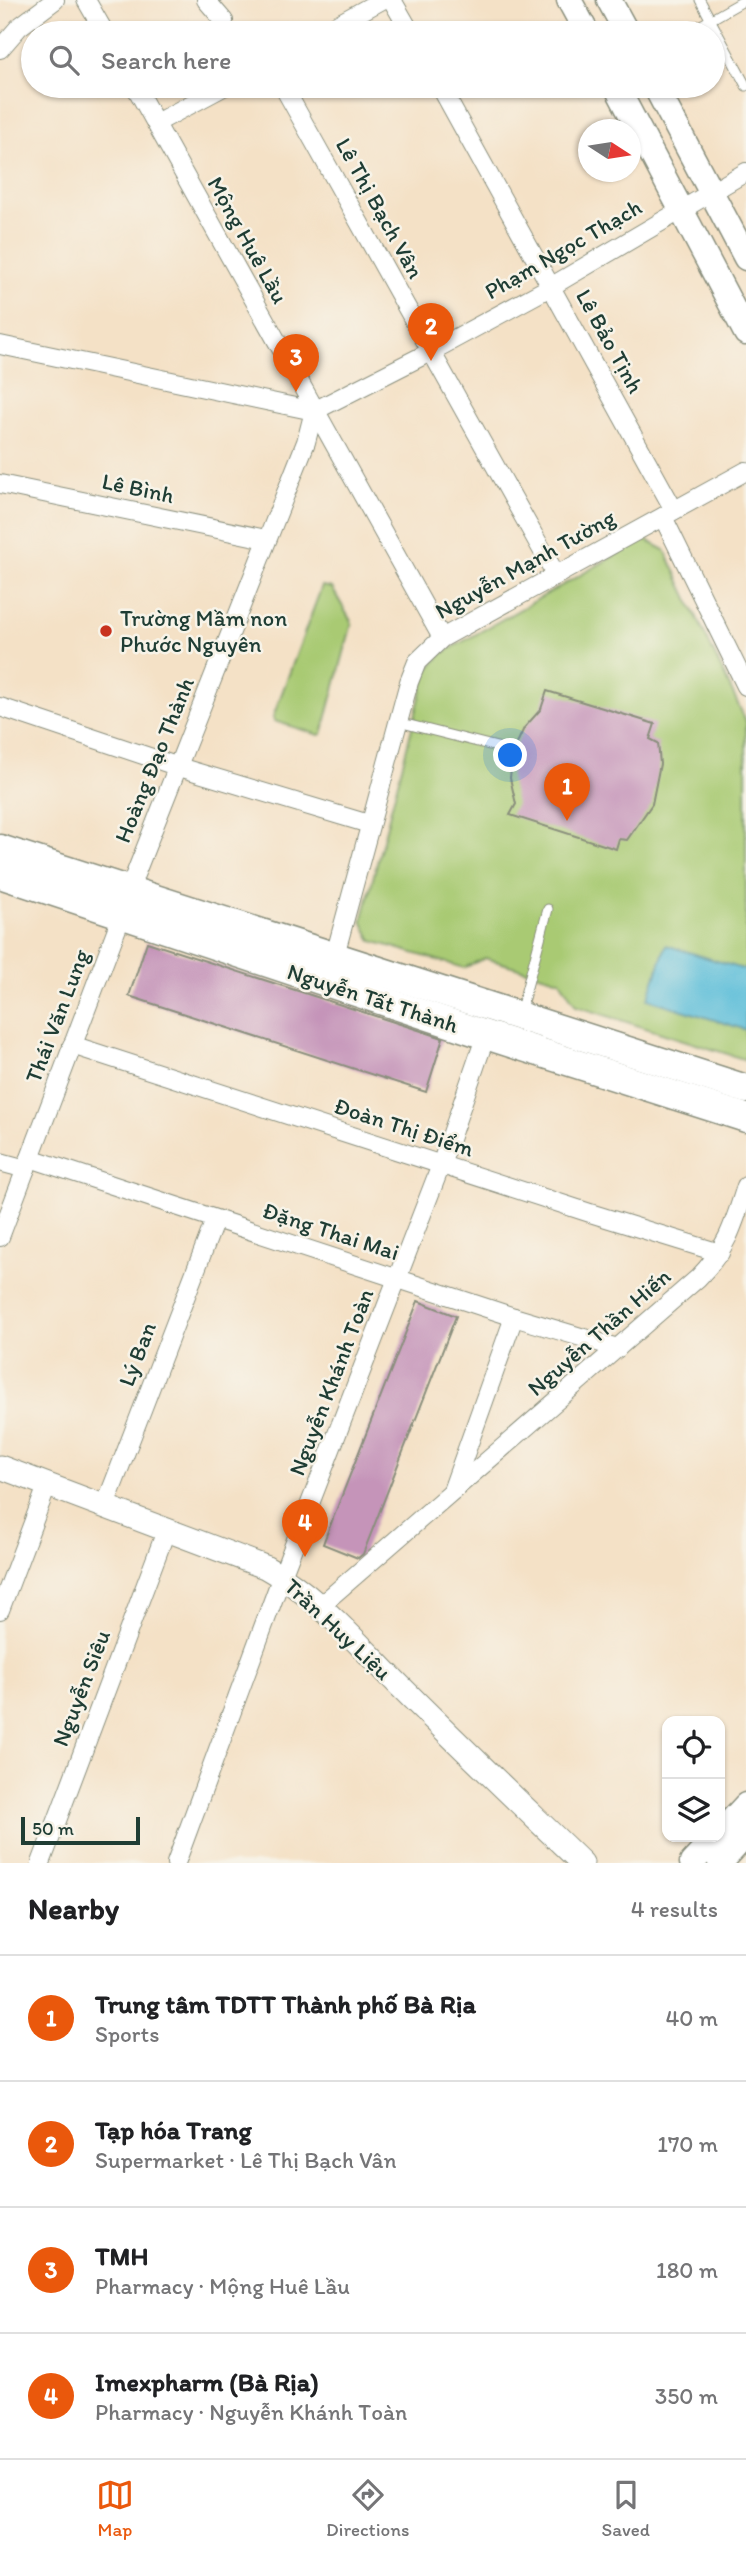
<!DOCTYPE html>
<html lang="en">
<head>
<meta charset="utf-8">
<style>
  body { margin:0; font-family:Itim,sans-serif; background:#f2f2f2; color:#202124 }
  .controls { position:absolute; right:21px; bottom:21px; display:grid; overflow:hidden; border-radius:14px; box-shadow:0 2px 5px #0004 }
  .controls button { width:63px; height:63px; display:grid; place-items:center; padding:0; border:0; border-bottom:2px solid #e0e0e0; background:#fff; color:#202124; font:35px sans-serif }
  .compass { position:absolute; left:578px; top:119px; width:63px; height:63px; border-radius:50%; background:#fff; box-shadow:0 2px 5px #0004; rotate:102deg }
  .scale { position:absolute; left:21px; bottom:18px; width:119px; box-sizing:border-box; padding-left:7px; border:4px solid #1f3d34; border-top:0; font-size:19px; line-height:24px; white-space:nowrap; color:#1f3d34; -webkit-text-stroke:5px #f7f3e8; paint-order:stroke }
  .you { position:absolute; left:511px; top:756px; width:24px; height:24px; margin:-18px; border:5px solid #fff; border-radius:50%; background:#1a73e8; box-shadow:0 0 0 10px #1a73e833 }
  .badge { display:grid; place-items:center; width:46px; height:46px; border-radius:50%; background:#ea580c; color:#fff; font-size:23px; font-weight:700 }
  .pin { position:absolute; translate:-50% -58px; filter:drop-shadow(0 2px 4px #0008) }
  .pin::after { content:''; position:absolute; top:37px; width:24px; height:21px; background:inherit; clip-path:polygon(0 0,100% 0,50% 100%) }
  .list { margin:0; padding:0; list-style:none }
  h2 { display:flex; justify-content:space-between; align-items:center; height:91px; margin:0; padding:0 28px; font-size:30px }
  h2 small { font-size:23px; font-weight:400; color:#757577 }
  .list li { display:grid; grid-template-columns:46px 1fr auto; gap:21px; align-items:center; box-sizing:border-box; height:126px; padding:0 28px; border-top:2px solid #e0e0e0 }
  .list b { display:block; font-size:26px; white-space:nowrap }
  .list p { margin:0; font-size:23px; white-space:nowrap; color:#757577 }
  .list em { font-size:23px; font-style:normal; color:#757577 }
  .icon { flex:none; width:38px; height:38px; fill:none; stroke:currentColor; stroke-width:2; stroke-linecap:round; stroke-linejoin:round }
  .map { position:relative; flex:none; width:746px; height:1863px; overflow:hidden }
  .search { position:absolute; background:#fff; box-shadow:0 2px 5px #0004; left:21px; right:21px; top:21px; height:77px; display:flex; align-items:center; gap:18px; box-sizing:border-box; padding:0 24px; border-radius:38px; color:#757577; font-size:26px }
  .sheet { height:595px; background:#fff }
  nav { display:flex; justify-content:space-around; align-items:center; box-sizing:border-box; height:98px; border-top:2px solid #e0e0e0; background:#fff; font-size:19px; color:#757577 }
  nav a { display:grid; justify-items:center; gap:4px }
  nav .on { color:#ea580c }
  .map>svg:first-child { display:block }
  .green { fill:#a9ca73; stroke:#648454; stroke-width:2 }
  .water { fill:#5abdd9; stroke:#3c7d86; stroke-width:2 }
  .building { fill:#c594b9 }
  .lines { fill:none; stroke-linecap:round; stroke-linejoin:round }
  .service-casing { stroke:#8a8f7d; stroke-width:11 }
  .minor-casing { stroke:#8a8f7d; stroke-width:20 }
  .tertiary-casing { stroke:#8a8f7d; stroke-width:25 }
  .secondary-casing { stroke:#8a8f7d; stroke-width:27 }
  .primary-casing { stroke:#8a8f7d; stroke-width:31 }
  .service { stroke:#fff; stroke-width:9 }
  .minor { stroke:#fff; stroke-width:18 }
  .tertiary { stroke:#fff; stroke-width:23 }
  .secondary { stroke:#fff; stroke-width:24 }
  .primary { stroke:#fff; stroke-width:28 }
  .poi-dot { fill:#c8321e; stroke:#f7f3e8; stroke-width:2.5 }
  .labels { text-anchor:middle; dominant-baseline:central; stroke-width:5; stroke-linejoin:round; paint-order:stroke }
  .street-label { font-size:23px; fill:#1f3d34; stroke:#f7f3e8 }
  .poi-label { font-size:23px; fill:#1f3d34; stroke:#f7f3e8; text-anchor:start }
</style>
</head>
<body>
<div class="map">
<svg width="746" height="1863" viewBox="0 0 746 1863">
  <rect width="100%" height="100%" fill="#f7f3e8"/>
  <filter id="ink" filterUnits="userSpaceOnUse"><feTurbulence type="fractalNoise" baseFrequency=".0143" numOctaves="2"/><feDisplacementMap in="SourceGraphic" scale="14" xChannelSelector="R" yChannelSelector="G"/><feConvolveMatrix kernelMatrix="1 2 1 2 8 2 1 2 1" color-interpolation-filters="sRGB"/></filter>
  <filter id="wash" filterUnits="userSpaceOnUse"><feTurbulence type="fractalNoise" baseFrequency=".00686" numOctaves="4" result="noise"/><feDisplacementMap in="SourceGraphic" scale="28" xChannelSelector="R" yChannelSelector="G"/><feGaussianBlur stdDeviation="1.57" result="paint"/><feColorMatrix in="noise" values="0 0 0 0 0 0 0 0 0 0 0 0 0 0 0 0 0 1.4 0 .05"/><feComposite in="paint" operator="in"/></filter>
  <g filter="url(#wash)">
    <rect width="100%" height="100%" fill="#f4e1c6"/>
    <g class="green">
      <polygon points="644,539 665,550 746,721 746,1060 576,1006 560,980 485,958 464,968 372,941 362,921 427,670 443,653"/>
      <polygon points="322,586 332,588 352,623 324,727 322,734 319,735 274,721 273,717"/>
    </g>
    <polygon class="water" points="666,945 746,970 746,1030 648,999"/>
    <g id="blocks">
      <g class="building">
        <polygon points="547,691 655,724 650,739 658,743 660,764 652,804 627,840 619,839 616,849 510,815 516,804 510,778 513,752 524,728 541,709"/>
        <polygon points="147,942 443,1038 426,1092 129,996"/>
        <polygon points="418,1301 456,1316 363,1554 358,1558 323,1544"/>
      </g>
    </g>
  </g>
  <g filter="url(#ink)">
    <use href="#blocks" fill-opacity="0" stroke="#8a8f7d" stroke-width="2"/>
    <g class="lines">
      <g class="service-casing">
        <g id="service">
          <polyline points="700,0 746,86"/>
          <polyline points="687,33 745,0"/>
          <polyline points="398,722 501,748"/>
          <polyline points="520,1013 548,909"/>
        </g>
      </g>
      <g class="minor-casing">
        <g id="minor">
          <polyline points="86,0 105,33"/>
          <polyline points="206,0 224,21"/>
          <polyline points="392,0 411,33"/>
          <polyline points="322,33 382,0"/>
          <polyline points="0,49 19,27 55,0"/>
          <polyline points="135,86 442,638"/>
          <polyline points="283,86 556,575"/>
          <polyline points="440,86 674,510"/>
          <polyline points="156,123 225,86"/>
          <polyline points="0,345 314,411 432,351 552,286 746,172"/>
          <polyline points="0,484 266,539"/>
          <polyline points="663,517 746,686"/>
          <polyline points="0,707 179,767 369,824"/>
          <polyline points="335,955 409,682 417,662 442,638 746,471"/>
          <polyline points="72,1045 590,1213 720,1253"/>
          <polyline points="30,1158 514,1317 618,1348"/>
          <polyline points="0,1162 26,1169"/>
          <polyline points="0,1237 122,915 129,890 306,442 314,411"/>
          <polyline points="452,1491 514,1317"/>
          <polyline points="105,1506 215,1220"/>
          <path d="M320,1606L698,1278C727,1249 734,1224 746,1186"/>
          <polyline points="0,1610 47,1486"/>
          <polyline points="41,1863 166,1531"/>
          <polyline points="176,1863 282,1576 441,1165 486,1035"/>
        </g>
      </g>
      <g class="tertiary-casing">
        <path id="tertiary" d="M0,1467L265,1567C320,1597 361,1648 405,1691C463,1749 523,1806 582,1863"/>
      </g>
      <g class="secondary-casing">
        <g id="secondary">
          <polyline points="569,0 587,33"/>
          <polyline points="609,0 627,33"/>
          <polyline points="616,86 746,333"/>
          <polyline points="655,86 746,258"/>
          <polyline points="720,1833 746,1805"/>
          <polyline points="692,1863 716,1837"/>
          <polyline points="720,1863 746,1835"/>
        </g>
      </g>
      <g class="primary-casing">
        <g id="primary">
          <polyline points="0,849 746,1089"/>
          <polyline points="0,874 486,1035 746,1118"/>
        </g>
      </g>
      <use href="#service" class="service"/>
      <use href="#minor" class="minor"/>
      <use href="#tertiary" class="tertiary"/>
      <use href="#secondary" class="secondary"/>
      <use href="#primary" class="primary"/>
    </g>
  </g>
  <circle class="poi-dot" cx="106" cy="631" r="7"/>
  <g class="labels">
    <g class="street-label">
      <text transform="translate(380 208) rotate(61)">Lê Thị Bạch Vân</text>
      <text transform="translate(248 240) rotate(61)">Mộng Huê Lầu</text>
      <text transform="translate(563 249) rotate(-30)">Phạm Ngọc Thạch</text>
      <text transform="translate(610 341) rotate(61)">Lê Bảo Tịnh</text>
      <text transform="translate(138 488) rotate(12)">Lê Bình</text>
      <text transform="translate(525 564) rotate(-29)">Nguyễn Mạnh Tường</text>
      <text transform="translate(154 760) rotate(-68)">Hoàng Đạo Thành</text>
      <text transform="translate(373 998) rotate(18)">Nguyễn Tất Thành</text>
      <text transform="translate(57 1016) rotate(-69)">Thái Văn Lung</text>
      <text transform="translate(404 1127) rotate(18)">Đoàn Thị Điểm</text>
      <text transform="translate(331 1231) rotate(18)">Đặng Thai Mai</text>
      <text transform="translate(599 1332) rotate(-41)">Nguyễn Thần Hiến</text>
      <text transform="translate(137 1354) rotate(-69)">Lý Ban</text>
      <text transform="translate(331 1382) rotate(-69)">Nguyễn Khánh Toàn</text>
      <text transform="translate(338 1629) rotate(43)">Trần Huy Liệu</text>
      <text transform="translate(81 1688) rotate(-69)">Nguyễn Siêu</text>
    </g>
    <g class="poi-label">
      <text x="120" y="618">Trường Mầm non<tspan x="120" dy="26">Phước Nguyên</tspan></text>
    </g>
  </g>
</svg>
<div class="controls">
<button><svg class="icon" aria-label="locate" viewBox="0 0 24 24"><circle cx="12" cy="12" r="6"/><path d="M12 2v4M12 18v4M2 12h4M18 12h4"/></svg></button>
<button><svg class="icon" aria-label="layers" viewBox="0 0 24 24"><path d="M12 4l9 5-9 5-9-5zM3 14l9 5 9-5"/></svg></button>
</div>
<svg class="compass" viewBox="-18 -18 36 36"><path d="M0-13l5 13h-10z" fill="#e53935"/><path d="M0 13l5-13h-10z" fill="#757577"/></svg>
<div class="scale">50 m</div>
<div class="you"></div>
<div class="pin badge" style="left:567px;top:821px">1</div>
<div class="pin badge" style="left:431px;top:361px">2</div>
<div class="pin badge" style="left:296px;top:392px">3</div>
<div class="pin badge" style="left:305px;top:1557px">4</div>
<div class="search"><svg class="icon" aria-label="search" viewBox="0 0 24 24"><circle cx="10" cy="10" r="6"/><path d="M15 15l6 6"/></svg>Search here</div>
</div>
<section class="sheet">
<h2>Nearby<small>4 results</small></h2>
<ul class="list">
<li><span class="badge">1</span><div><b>Trung tâm TDTT Thành phố Bà Rịa</b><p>Sports</p></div><em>40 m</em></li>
<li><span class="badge">2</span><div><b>Tạp hóa Trang</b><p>Supermarket · Lê Thị Bạch Vân</p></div><em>170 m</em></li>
<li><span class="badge">3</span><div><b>TMH</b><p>Pharmacy · Mộng Huê Lầu</p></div><em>180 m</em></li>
<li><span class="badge">4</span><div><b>Imexpharm (Bà Rịa)</b><p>Pharmacy · Nguyễn Khánh Toàn</p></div><em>350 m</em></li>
</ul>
</section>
<nav>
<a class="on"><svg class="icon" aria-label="map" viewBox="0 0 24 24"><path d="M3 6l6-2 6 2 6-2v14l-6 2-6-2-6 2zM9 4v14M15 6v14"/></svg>Map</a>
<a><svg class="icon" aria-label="directions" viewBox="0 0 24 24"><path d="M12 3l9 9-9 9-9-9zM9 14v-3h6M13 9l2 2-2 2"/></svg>Directions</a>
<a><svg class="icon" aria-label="saved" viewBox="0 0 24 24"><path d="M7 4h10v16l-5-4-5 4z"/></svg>Saved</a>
</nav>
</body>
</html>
